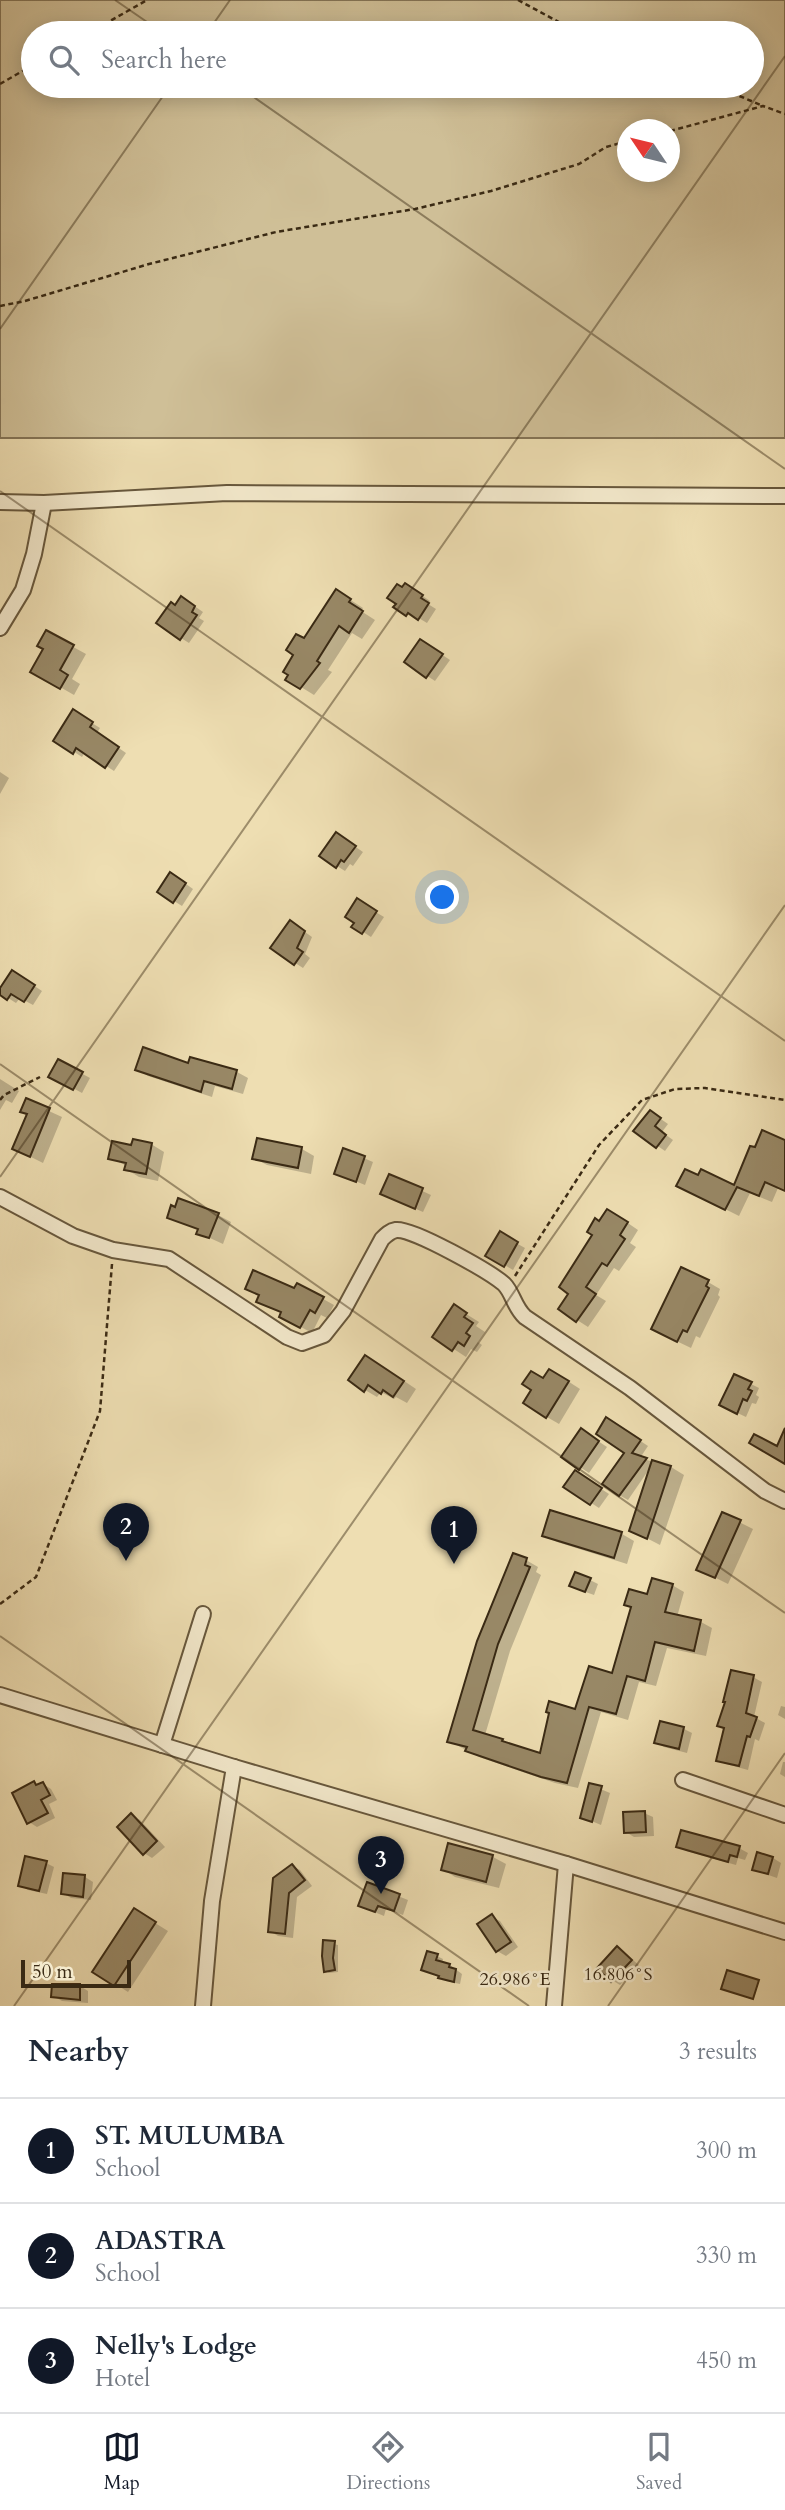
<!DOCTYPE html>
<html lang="en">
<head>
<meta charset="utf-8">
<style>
  body { margin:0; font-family:Cardo,serif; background:#f2f2f3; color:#1f2937 }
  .compass { position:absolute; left:617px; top:119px; width:63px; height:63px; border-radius:50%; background:#fff; box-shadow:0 4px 18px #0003; rotate:305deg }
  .scale { position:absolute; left:21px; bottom:18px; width:110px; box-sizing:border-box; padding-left:7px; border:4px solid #3a2a14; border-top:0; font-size:19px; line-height:24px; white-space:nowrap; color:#3a2a14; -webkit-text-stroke:5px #f4eacd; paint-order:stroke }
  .you { position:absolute; left:443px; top:898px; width:24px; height:24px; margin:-18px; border:5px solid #fff; border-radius:50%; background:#1a73e8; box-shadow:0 0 0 10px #1a73e833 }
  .badge { display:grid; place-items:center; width:46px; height:46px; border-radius:50%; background:#111827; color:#fff; font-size:23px; font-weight:700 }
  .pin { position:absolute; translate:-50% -58px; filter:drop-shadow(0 2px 4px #0008) }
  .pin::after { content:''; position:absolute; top:37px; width:24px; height:21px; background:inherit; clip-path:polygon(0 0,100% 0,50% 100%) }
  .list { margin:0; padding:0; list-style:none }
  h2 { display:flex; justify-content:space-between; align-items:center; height:91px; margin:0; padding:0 28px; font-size:30px }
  h2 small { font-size:23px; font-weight:400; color:#747a83 }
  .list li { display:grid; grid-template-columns:46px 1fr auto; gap:21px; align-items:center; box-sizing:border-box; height:105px; padding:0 28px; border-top:2px solid #e0e1e3 }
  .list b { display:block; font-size:26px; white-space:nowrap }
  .list p { margin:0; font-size:23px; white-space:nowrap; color:#747a83 }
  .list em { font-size:23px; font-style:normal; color:#747a83 }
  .icon { flex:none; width:38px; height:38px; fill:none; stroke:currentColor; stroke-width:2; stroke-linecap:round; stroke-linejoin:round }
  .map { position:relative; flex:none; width:785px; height:2006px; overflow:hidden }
  .search { position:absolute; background:#fff; box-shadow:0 4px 18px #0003; left:21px; right:21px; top:21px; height:77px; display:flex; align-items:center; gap:18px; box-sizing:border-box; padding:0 24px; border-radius:38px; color:#747a83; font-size:26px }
  .sheet { height:406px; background:#fff }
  nav { display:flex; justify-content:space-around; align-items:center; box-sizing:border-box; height:98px; border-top:2px solid #e0e1e3; background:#fff; font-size:19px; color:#747a83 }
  nav a { display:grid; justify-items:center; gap:4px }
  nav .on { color:#111827 }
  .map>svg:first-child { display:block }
  .green { fill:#cfbf97; stroke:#847456; stroke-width:2; fill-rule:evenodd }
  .shadow { fill:#0003 }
  .building { fill:#988866; stroke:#3a2a14; stroke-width:2 }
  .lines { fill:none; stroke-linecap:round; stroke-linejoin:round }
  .street-casing { stroke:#67573c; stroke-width:18 }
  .path { stroke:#3a2a14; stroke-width:2.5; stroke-dasharray:5 3.5; stroke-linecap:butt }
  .street { stroke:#f4eacd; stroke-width:14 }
  .ticks { fill:none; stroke:#3a2a14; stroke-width:2; stroke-opacity:0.45 }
  .ticks-label { font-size:18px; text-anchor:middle; fill:#3a2a14; stroke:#f4eacd; stroke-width:5; stroke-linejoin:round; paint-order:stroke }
</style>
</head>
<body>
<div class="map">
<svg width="785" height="2006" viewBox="0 0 785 2006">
  <rect width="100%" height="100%" fill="#eedeb2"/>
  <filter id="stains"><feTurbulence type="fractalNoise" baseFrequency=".00286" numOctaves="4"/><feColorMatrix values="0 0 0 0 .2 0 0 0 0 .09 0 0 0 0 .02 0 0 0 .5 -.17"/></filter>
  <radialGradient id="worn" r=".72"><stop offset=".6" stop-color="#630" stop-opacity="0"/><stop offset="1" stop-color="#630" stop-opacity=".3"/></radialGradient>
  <path class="green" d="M0,0H785V438H0ZM33,33H752V86H33ZM628,130H670V172H628Z"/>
  <g class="shadow">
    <polygon points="414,590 430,601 428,604 436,609 427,623 417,617 415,619 396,607"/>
    <polygon points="349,599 363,608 361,611 375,620 362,639 352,633 328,670 332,672 314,695 288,679 305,640"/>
    <polygon points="190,603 203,612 199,618 204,621 189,643 181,638 176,607"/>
    <polygon points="46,632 86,654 72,679 80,684 74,695 32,671 45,648"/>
    <polygon points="429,646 450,660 435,681 406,662"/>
    <polygon points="74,712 100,728 97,733 126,753 114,771 85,752 82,757 56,740"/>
    <polygon points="0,772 9,778 0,794"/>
    <polygon points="344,839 363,852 353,866 350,864 345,871 337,866"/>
    <polygon points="179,879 193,889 182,906 174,901"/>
    <polygon points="357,901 384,917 371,937 354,926"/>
    <polygon points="298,927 312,937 305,954 310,958 303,968 272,948"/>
    <polygon points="21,977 42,991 33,1005 20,998 16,1003 0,993"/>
    <polygon points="191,1059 237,1072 248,1078 243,1094 215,1086 212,1097 148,1076 137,1069 189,1065"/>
    <polygon points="59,1061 90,1078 82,1093 51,1076"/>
    <polygon points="0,1079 19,1091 12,1103 6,1100 0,1110"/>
    <polygon points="27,1101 62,1117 43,1163 15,1149 29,1115"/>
    <polygon points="658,1117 668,1124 662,1132 673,1140 665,1151 636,1131"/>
    <polygon points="785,1142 785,1191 778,1188 772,1202 750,1193 739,1216 691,1192 734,1188"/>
    <polygon points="151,1144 164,1152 158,1181 139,1177 126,1169 127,1166 110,1158 133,1147"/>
    <polygon points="302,1149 314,1156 311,1174 267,1165 254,1158"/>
    <polygon points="345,1150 373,1162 365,1185 336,1173"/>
    <polygon points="390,1176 431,1195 423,1212 391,1198"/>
    <polygon points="218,1215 231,1222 223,1244 199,1233 199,1230 169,1217"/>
    <polygon points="619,1217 638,1230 630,1243 636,1247 619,1271 614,1268 596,1295 606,1301 588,1327 560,1309"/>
    <polygon points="500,1234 525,1248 513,1270 488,1255"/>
    <polygon points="708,1282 720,1289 718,1295 720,1297 700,1338 696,1336 691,1348 666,1336"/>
    <polygon points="298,1285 334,1305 327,1318 321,1315 312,1333 281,1316 283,1313 270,1307 295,1291"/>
    <polygon points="455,1307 479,1322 476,1326 485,1332 478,1342 482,1345 477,1352 471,1349 466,1357 434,1336"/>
    <polygon points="379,1364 416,1389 407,1403 396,1397 394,1399 381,1392 377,1397 365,1390"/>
    <polygon points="563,1378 580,1389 559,1424 547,1417 544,1380"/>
    <polygon points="751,1384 759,1388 756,1395 759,1397 756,1404 752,1403 746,1417 729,1409"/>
    <polygon points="615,1424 648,1446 640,1458 671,1467 684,1475 660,1545 631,1530 650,1468 628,1500 619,1495 627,1452"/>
    <polygon points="589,1435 607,1447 589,1473 563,1456"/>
    <polygon points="583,1477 609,1494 599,1508 565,1486"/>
    <polygon points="551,1512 622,1534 634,1541 627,1564 557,1542 544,1535"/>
    <polygon points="723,1514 753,1529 728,1584 698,1569"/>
    <polygon points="526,1560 538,1567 536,1572 541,1575 510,1651 485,1735 511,1746 541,1755 576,1711 613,1675 648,1596 672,1585 684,1592 677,1617 701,1622 712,1628 706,1656 667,1648 656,1686 639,1682 628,1720 601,1712 578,1788 555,1783 479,1757 449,1741"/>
    <polygon points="590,1580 598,1584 594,1595 580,1590"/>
    <polygon points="753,1677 762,1682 754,1717 765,1723 759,1741 755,1739 748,1770 726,1764 718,1760"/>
    <polygon points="781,1706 785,1707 785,1719 778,1715"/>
    <polygon points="661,1723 684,1729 692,1733 687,1753 664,1747 656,1742"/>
    <polygon points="783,1762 785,1762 785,1777 780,1774"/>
    <polygon points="34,1783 39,1786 43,1784 51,1789 57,1800 49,1804 55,1818 37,1827 29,1822"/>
    <polygon points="591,1785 610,1793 601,1825 582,1817"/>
    <polygon points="644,1813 653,1817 654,1836 634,1837 626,1832"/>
    <polygon points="132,1816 140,1820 165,1847 152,1858 144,1853"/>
    <polygon points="682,1832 739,1848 748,1853 745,1860 738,1858 736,1865 686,1851 678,1846"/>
    <polygon points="449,1845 493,1857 506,1864 499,1888 455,1877 443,1869"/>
    <polygon points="773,1858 781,1863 777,1878 754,1870"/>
    <polygon points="46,1863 54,1867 47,1894 28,1890 20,1885"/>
    <polygon points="292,1866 300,1870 312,1886 297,1897 293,1938 278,1936 270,1931"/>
    <polygon points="65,1875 85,1877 93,1882 91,1900 71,1898 63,1893"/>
    <polygon points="368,1884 408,1900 403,1915 386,1909 384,1916 360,1906"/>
    <polygon points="492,1917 500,1921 518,1947 506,1956 497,1951"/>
    <polygon points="147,1918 168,1931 128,1992 95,1971"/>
    <polygon points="325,1942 338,1945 338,1972 329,1973 326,1971"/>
    <polygon points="618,1948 639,1965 620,1985 612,1980"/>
    <polygon points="437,1956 443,1959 442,1963 450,1965 462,1974 460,1984 446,1981 429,1972"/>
    <polygon points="80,1986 88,1991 88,2003 62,2001 53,1996"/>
  </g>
  <g class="building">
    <polygon points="405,583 423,595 421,598 429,603 418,620 408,613 406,616 393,607 396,604 387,598 397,584 402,587"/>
    <polygon points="336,589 351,599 349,602 363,611 349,633 339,626 317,661 320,663 300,689 285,680 288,675 283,672 293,655 286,650 296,634 304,638"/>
    <polygon points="181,596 195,606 192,612 197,615 180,640 156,623 171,602 175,605"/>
    <polygon points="46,630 74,645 60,670 68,675 60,689 30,672 43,649 37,646"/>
    <polygon points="420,639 443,654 426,678 404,662"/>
    <polygon points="73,709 93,722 90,727 119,747 105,768 76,748 73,754 53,741"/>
    <polygon points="336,832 356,846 344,862 341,860 336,868 319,856"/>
    <polygon points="170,872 186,883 173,903 157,892"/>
    <polygon points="357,898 377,911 362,934 351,927 354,923 345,917"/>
    <polygon points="290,920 305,931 297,948 303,952 294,965 270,948"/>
    <polygon points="12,970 35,985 24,1002 11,994 7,1000 0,995 0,988"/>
    <polygon points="143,1047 188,1063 190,1057 237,1070 232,1089 204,1081 201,1092 135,1070"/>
    <polygon points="58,1059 83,1072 73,1090 48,1077"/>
    <polygon points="26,1098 50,1108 30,1157 12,1149 27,1114 20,1112"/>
    <polygon points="650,1110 661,1118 655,1126 666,1135 656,1148 633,1131"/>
    <polygon points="762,1130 785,1140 785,1191 765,1182 759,1196 737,1187 725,1210 676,1186 685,1169 698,1175 701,1169 734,1185 750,1146 755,1147"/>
    <polygon points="257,1138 302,1147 298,1168 252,1159"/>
    <polygon points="133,1139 152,1143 146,1174 124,1170 126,1163 108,1159 112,1141 131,1145"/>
    <polygon points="343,1148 365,1156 356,1182 334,1174"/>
    <polygon points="389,1174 423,1188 415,1209 380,1194"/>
    <polygon points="178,1198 219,1213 209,1238 196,1234 198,1229 167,1218 171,1205 175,1207"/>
    <polygon points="607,1209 628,1222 620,1235 625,1239 607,1266 602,1263 586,1287 596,1294 576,1322 558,1309 568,1294 559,1287 592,1235 587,1232 595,1218 599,1221"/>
    <polygon points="500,1231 518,1242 504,1267 485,1256"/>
    <polygon points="681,1267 709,1280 706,1286 709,1288 687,1332 683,1330 677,1342 651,1329"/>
    <polygon points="253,1270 294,1288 297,1283 324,1297 315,1313 310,1310 300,1328 279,1317 281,1312 256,1302 259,1295 245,1289"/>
    <polygon points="454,1304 467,1313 464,1317 473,1323 466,1333 470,1336 464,1346 458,1342 452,1351 432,1337"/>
    <polygon points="365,1355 404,1381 393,1397 383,1390 381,1394 368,1385 364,1392 348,1380"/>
    <polygon points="549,1369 569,1381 546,1418 523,1403 531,1390 522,1384 531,1371 543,1378"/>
    <polygon points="734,1374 752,1382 748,1389 752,1391 747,1401 743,1399 737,1414 719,1405"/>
    <polygon points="606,1417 641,1440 632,1453 647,1458 619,1496 602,1484 624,1453 596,1434"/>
    <polygon points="581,1428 599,1441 579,1470 561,1457"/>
    <polygon points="785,1428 785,1464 749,1443 754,1434 777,1446"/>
    <polygon points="652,1460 671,1466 647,1539 629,1531"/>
    <polygon points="575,1470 602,1488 590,1505 563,1487"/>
    <polygon points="550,1510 622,1532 614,1558 542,1536"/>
    <polygon points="722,1512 741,1520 715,1578 696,1570"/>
    <polygon points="513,1553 527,1558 525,1565 530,1567 498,1644 473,1730 503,1739 502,1741 540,1753 549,1713 546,1712 549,1701 575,1709 589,1666 612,1673 631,1607 624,1605 629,1589 647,1594 652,1578 673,1584 665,1612 701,1620 694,1651 655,1642 645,1681 627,1676 616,1714 589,1707 567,1783 541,1777 465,1751 467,1747 447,1742 477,1641"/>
    <polygon points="575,1572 591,1578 585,1592 569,1586"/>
    <polygon points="731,1670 754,1675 746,1713 757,1717 750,1737 747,1736 739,1766 716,1761 724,1728 717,1726 725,1702 723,1702"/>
    <polygon points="660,1721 684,1727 679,1749 654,1743"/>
    <polygon points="34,1781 36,1785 43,1782 50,1795 41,1800 48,1813 27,1824 12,1793"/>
    <polygon points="589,1783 602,1786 592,1822 580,1818"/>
    <polygon points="645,1811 646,1832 624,1833 623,1812"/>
    <polygon points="131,1813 157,1841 143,1855 117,1827"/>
    <polygon points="681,1830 740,1846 737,1857 730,1855 728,1862 676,1847"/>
    <polygon points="448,1843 493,1855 486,1882 441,1870"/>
    <polygon points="757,1852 773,1857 768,1874 752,1870"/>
    <polygon points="25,1856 47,1861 39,1891 18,1886"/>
    <polygon points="292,1864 305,1880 289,1893 285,1934 268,1932 273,1878"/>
    <polygon points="63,1873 85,1875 83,1897 61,1894"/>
    <polygon points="367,1882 400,1894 394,1911 378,1906 375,1912 358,1906"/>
    <polygon points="134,1908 156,1922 114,1986 92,1972"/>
    <polygon points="492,1914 511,1942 496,1952 477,1924"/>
    <polygon points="323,1940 335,1941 333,1958 335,1970 324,1972 322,1956"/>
    <polygon points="617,1946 632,1960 611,1982 597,1968"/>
    <polygon points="427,1951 438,1954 436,1960 450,1964 449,1967 456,1969 454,1982 438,1978 439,1976 421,1970"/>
    <polygon points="727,1970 759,1980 753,1999 721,1989"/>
    <polygon points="52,1984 80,1984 80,2000 51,1997"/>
  </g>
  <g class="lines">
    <g class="street-casing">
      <g id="street">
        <polyline points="0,502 44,503 227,493 785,496"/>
        <polyline points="0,628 23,590 34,554 44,503"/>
        <path d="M0,1197L73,1236L113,1250L169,1259L287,1337L302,1343L324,1335L343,1311L382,1239C386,1235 390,1231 396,1230C413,1228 490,1272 504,1284C513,1293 514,1307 525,1317L630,1388L765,1491L785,1501"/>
        <polyline points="0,1695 234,1767 566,1864 785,1932"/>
        <polyline points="162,1745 203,1614"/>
        <polyline points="683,1780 785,1815"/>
        <polyline points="203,2006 212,1901 234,1767"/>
        <polyline points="554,2006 566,1864"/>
      </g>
    </g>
    <g class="path">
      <polyline points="518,0 579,33"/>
      <polyline points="89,33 147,0"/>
      <polyline points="0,84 33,65"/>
      <polyline points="716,86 763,106"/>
      <polyline points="670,131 763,106 785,114"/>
      <polyline points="0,306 25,301 149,264 276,232 415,209 491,191 579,164 606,147 628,141"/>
      <polyline points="0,1100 4,1095 40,1077"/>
      <polyline points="515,1276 599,1145 642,1100 675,1089 705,1088 785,1100"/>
      <polyline points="0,1604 36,1577 100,1411 112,1264"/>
    </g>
    <use href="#street" class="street"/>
  </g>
  <path class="ticks" d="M115,0L163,33M207,33L230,0M238,86L785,469M0,329L170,86M0,491L785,1041M0,1064L785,1613M0,1177L785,56M0,1636L529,2006M14,2006L785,905M608,2006L785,1753"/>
  <g class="ticks-label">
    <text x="618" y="1980">16.806°S</text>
    <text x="515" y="1985">26.986°E</text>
  </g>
  <rect width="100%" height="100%" filter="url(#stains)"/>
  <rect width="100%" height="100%" fill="url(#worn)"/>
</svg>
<svg class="compass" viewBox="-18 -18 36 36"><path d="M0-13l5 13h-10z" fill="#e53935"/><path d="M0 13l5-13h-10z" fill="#747a83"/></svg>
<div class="scale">50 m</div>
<div class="you"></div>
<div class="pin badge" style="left:454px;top:1564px">1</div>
<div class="pin badge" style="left:126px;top:1561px">2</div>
<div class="pin badge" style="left:381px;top:1894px">3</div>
<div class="search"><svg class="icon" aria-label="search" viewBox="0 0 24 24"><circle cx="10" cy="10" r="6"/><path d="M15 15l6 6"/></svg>Search here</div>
</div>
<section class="sheet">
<h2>Nearby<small>3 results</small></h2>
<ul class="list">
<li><span class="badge">1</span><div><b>ST. MULUMBA</b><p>School</p></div><em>300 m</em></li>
<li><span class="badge">2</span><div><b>ADASTRA</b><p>School</p></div><em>330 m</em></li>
<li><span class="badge">3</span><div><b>Nelly's Lodge</b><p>Hotel</p></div><em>450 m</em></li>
</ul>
</section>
<nav>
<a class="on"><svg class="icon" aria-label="map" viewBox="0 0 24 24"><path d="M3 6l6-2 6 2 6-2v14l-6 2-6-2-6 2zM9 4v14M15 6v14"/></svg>Map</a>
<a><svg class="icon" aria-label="directions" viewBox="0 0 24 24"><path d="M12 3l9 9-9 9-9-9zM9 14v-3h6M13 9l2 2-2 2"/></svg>Directions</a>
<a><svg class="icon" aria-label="saved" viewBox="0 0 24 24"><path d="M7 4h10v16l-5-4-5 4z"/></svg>Saved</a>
</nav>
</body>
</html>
